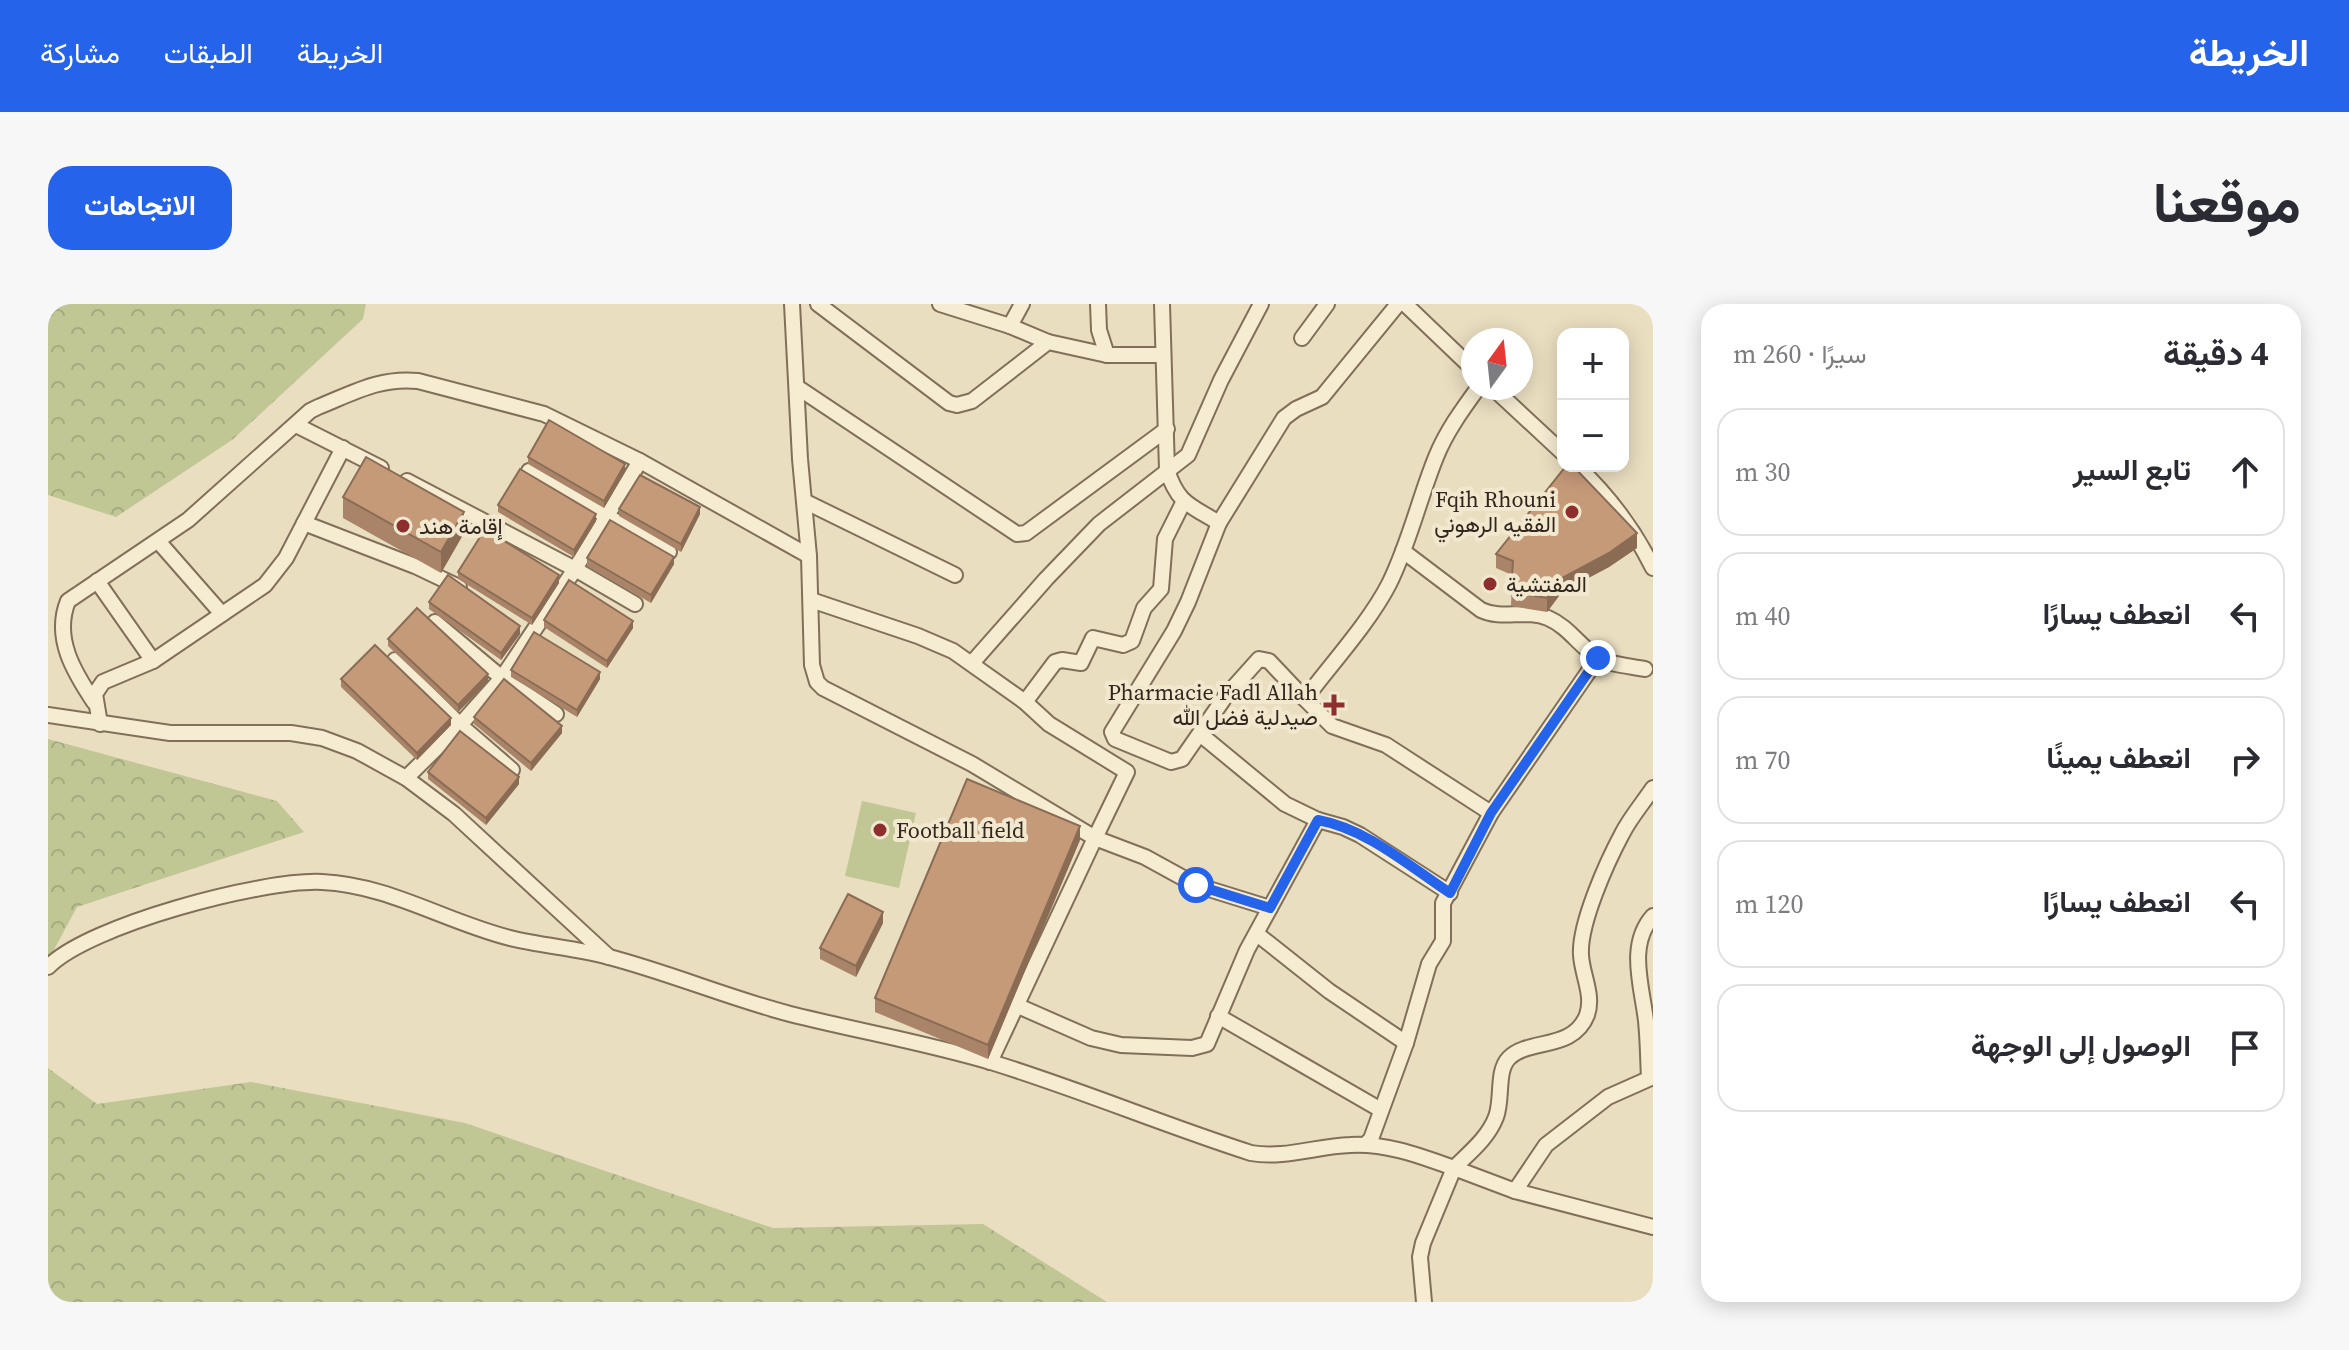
<!DOCTYPE html>
<html lang="ar">
<head>
<meta charset="utf-8">
<style>
  body { margin:0; font-family:"Source Serif 4",Vazirmatn,serif; background:#f7f7f7; color:#2b2b33; direction:rtl }
  .controls { position:absolute; right:24px; top:24px; display:grid; overflow:hidden; border-radius:16px; box-shadow:0 4px 20px #0003 }
  .controls button { width:72px; height:72px; display:grid; place-items:center; padding:0; border:0; border-bottom:2px solid #e1e1e2; background:#fff; color:#2b2b33; font:40px sans-serif }
  .compass { position:absolute; left:1413px; top:24px; width:72px; height:72px; border-radius:50%; background:#fff; box-shadow:0 4px 20px #0003; rotate:15deg }
  .stop { position:absolute; width:24px; height:24px; margin:-18px; border:6px solid #2563eb; border-radius:50%; background:#fff }
  .stop.end { background:#2563eb; border-color:#fff; box-shadow:0 2px 8px #0008 }
  .list { margin:0; padding:0; list-style:none }
  h2 { display:flex; justify-content:space-between; align-items:center; height:104px; margin:0; padding:0 32px; font-size:34px }
  h2 small { font-size:26px; font-weight:400; color:#7c7c81 }
  .list li { display:grid; grid-template-columns:52px 1fr auto; gap:24px; align-items:center; box-sizing:border-box; height:128px; margin:0 16px 16px; padding:0 16px; border:2px solid #e1e1e2; border-radius:24px }
  .list b { display:block; font-size:30px; white-space:nowrap }
  .list em { font-size:26px; font-style:normal; color:#7c7c81 }
  .icon { flex:none; width:44px; height:44px; fill:none; stroke:currentColor; stroke-width:2; stroke-linecap:round; stroke-linejoin:round }
  .map { position:relative; flex:none; width:1605px; height:998px; overflow:hidden; direction:ltr; border-radius:24px }
  header { display:flex; align-items:center; gap:48px; box-sizing:border-box; height:112px; padding:0 40px; background:#2563eb; color:#fff }
  header strong { font-size:38px }
  nav { display:flex; gap:44px; margin-inline-start:auto; font-size:28px }
  .intro { display:flex; align-items:center; justify-content:space-between; box-sizing:border-box; height:192px; padding:0 48px }
  h1 { margin:0; font-size:56px }
  .button { padding:20px 36px; border-radius:24px; background:#2563eb; color:#fff; font-size:28px; font-weight:700 }
  main { display:flex; gap:48px; padding:0 48px }
  aside { flex:1; background:#fff; border-radius:24px; box-shadow:0 4px 20px #0003 }
  .map>svg:first-child { display:block }
  .green { fill:#c0c795 }
  .forest { fill:url(#forest-crowns) }
  .lines { fill:none; stroke-linecap:round; stroke-linejoin:round }
  .street-casing { stroke:#816f5a; stroke-width:18 }
  .street { stroke:#f6ecd2; stroke-width:14 }
  .wall { fill:#a98468 }
  .shaded-wall { fill:#8a6c55 }
  .building { fill:#c59a79; stroke:#8a6c55; stroke-width:2 }
  .route { stroke:#2563eb; stroke-width:10 }
  .poi-dot { fill:#8c2f2e; stroke:#f2e8cf; stroke-width:3 }
  .labels { text-anchor:middle; dominant-baseline:central; stroke-width:8; stroke-linejoin:round; paint-order:stroke }
  .poi-label { font-size:22px; fill:#32271d; stroke:#f2e8cf; text-anchor:start }
</style>
</head>
<body>
<header>
<strong>الخريطة</strong>
<nav><a>الخريطة</a><a>الطبقات</a><a>مشاركة</a></nav>
</header>
<div class="intro"><h1>موقعنا</h1><a class="button">الاتجاهات</a></div>
<main>
<aside>
<h2>4 دقيقة<small>سيرًا · 260 m</small></h2>
<ul class="list">
<li><svg class="icon" aria-label="ahead" viewBox="0 0 24 24"><path d="M12 20V5M6 11l6-6 6 6"/></svg><div><b>تابع السير</b></div><em>30 m</em></li>
<li><svg class="icon" aria-label="left" viewBox="0 0 24 24"><path d="M17 20v-9H6M10 6l-5 5 5 5"/></svg><div><b>انعطف يسارًا</b></div><em>40 m</em></li>
<li><svg class="icon" aria-label="right" viewBox="0 0 24 24"><path d="M7 20v-9h11M14 6l5 5-5 5"/></svg><div><b>انعطف يمينًا</b></div><em>70 m</em></li>
<li><svg class="icon" aria-label="left" viewBox="0 0 24 24"><path d="M17 20v-9H6M10 6l-5 5 5 5"/></svg><div><b>انعطف يسارًا</b></div><em>120 m</em></li>
<li><svg class="icon" aria-label="arrive" viewBox="0 0 24 24"><path d="M6 21V4h12l-3 4 3 4H6"/></svg><div><b>الوصول إلى الوجهة</b></div></li>
</ul>
</aside>
<div class="map">
<svg width="1605" height="998" viewBox="0 0 1605 998">
  <defs>
    <pattern id="forest-crowns" width="20" height="18" patternUnits="userSpaceOnUse" patternTransform="scale(2)"><rect width="20" height="18" fill="#c0c795"/><path d="M2 6a3 3 0 1 1 6 0M12 15a3 3 0 1 1 6 0" fill="none" stroke="#a5ab80"/></pattern>
  </defs>
  <rect width="100%" height="100%" fill="#eadec0"/>
  <polygon class="green" points="814,497 868,509 851,584 797,572"/>
  <g class="forest">
    <polygon points="0,0 318,0 315,15 184,136 68,213 0,191"/>
    <polygon points="0,435 229,497 256,528 29,603 0,657"/>
    <polygon points="0,764 49,800 203,778 417,819 725,924 935,920 1059,998 0,998"/>
  </g>
  <g class="lines">
    <g class="street-casing">
      <g id="street">
        <polyline points="744,0 752,155 761,252 764,361 769,378 775,384 924,460 1047,534 942,758"/>
        <polyline points="770,0 901,99 909,101 924,97 1000,38 1059,51 1114,51"/>
        <polyline points="892,0 962,22 1000,38"/>
        <polyline points="1050,0 1051,26 1059,51"/>
        <path d="M1114,0L1119,166C1130,200 1142,201 1171,219L1140,298L1126,327L1064,428L1067,435L1123,458L1134,455L1177,393L1211,355L1221,357L1257,395C1283,360 1321,319 1341,280C1361,240 1371,195 1388,153C1398,128 1414,106 1430,84"/>
        <polyline points="1357,0 1425,65"/>
        <polyline points="962,22 974,0"/>
        <polyline points="1254,34 1279,0"/>
        <polyline points="749,83 969,230 978,229 1119,125"/>
        <polyline points="1445,84 1515,149"/>
        <polyline points="248,121 333,164"/>
        <path d="M1529,162C1560,191 1586,226 1605,264"/>
        <polyline points="481,167 621,248"/>
        <polyline points="359,177 527,265 592,157 761,252"/>
        <polyline points="758,198 907,271"/>
        <polyline points="256,219 367,262 411,283"/>
        <polyline points="1171,219 1236,114 1248,105 1274,93 1350,0"/>
        <polyline points="110,237 174,310"/>
        <path d="M1355,247L1433,306C1454,316 1478,305 1500,314C1521,323 1531,342 1549,353C1561,361 1583,362 1597,365"/>
        <polyline points="49,277 105,357"/>
        <polyline points="763,296 870,332 905,347 977,398 1001,420 1079,468 1047,534 1097,553 1148,581 1222,604"/>
        <polyline points="387,318 454,374 508,410"/>
        <polyline points="347,356 412,421 464,466"/>
        <polyline points="924,359 998,275 1051,220 1140,151 1173,76 1213,0"/>
        <polyline points="1257,395 1284,422 1338,441 1443,509"/>
        <path d="M46,398C26,368 5,334 20,297L140,216L262,107L270,103C305,89 332,73 370,77L496,110L592,157"/>
        <polyline points="977,398 1007,358 1014,356 1033,359 1045,334 1075,341 1084,337 1096,304 1113,285 1117,235 1136,197"/>
        <polyline points="0,411 122,429 243,429 274,434 309,447 358,474 406,510 561,653"/>
        <polyline points="52,420 47,390 55,378 105,357 217,281 238,254 295,144"/>
        <polyline points="1152,430 1237,500 1270,516 1295,523 1312,531 1402,589"/>
        <polyline points="358,474 412,421 454,374 527,265 587,300"/>
        <polyline points="1209,630 1281,687 1358,739"/>
        <path d="M0,663C41,621 215,575 274,578C341,581 398,618 462,634C494,642 528,644 561,653C622,669 681,694 742,710C810,727 879,739 946,759C1033,786 1116,821 1203,849C1236,855 1269,842 1302,841C1339,839 1372,852 1406,864C1422,848 1440,834 1448,813C1455,795 1448,767 1461,754C1481,734 1525,747 1539,711C1546,691 1534,671 1533,651C1531,620 1559,558 1574,530C1582,514 1595,499 1605,484"/>
        <polyline points="970,702 1043,734 1073,741 1144,744 1159,740 1199,646 1270,516"/>
        <polyline points="1170,712 1333,806"/>
        <path d="M1601,774C1600,755 1600,736 1598,717C1594,682 1579,641 1605,612"/>
        <polyline points="1318,840 1323,835 1358,739 1381,660 1395,637 1395,599 1443,509 1550,354"/>
        <polyline points="1467,887 1605,923"/>
        <polyline points="1376,998 1372,953 1375,939 1406,864 1467,887 1498,841 1560,793 1605,773"/>
      </g>
    </g>
    <use href="#street" class="street"/>
  </g>
  <g class="wall">
    <polygon points="480,153 577,168 556,204 480,160"/>
    <polygon points="295,193 416,229 393,269 295,214"/>
    <polygon points="450,201 548,217 526,253 450,208"/>
    <polygon points="571,205 652,210 633,248 571,212"/>
    <polygon points="1589,244 1561,263 1514,288 1499,308 1463,302 1464,271 1448,264 1448,250"/>
    <polygon points="539,254 626,260 603,299 539,262"/>
    <polygon points="410,268 511,279 484,321 410,275"/>
    <polygon points="381,298 472,330 453,356 381,305"/>
    <polygon points="496,316 585,324 559,364 496,323"/>
    <polygon points="340,335 440,378 410,408 340,342"/>
    <polygon points="463,366 552,375 529,413 463,373"/>
    <polygon points="293,375 403,421 369,456 293,383"/>
    <polygon points="426,413 514,429 483,467 426,420"/>
    <polygon points="380,468 471,480 438,521 380,475"/>
    <polygon points="1032,536 940,755 827,708 827,694"/>
    <polygon points="835,619 808,673 772,655 772,644"/>
  </g>
  <g class="shaded-wall">
    <polygon points="577,160 577,168 556,204 556,197"/>
    <polygon points="652,203 652,210 633,248 633,240"/>
    <polygon points="416,208 416,229 393,269 393,248"/>
    <polygon points="548,210 548,217 526,253 526,246"/>
    <polygon points="1589,229 1589,244 1561,263 1514,288 1499,308 1499,294 1514,274"/>
    <polygon points="626,253 626,260 603,299 603,291"/>
    <polygon points="511,271 511,279 484,321 484,314"/>
    <polygon points="585,317 585,324 559,364 559,357"/>
    <polygon points="472,322 472,330 453,356 453,349"/>
    <polygon points="552,368 552,375 529,413 529,406"/>
    <polygon points="440,370 440,378 410,408 410,401"/>
    <polygon points="403,414 403,421 369,456 369,449"/>
    <polygon points="514,422 514,429 483,467 483,459"/>
    <polygon points="471,473 471,480 438,521 438,514"/>
    <polygon points="1032,522 1032,536 940,755 940,741"/>
    <polygon points="835,608 835,619 808,673 808,662"/>
  </g>
  <g class="building">
    <polygon points="501,116 577,160 556,197 480,153"/>
    <polygon points="318,153 416,208 393,248 295,193"/>
    <polygon points="1518,162 1525,162 1589,229 1561,249 1514,274 1499,294 1463,288 1465,257 1448,250"/>
    <polygon points="472,165 548,210 526,246 450,201"/>
    <polygon points="592,171 652,203 633,240 571,205"/>
    <polygon points="562,216 626,253 603,291 539,254"/>
    <polygon points="437,225 511,271 484,314 410,268"/>
    <polygon points="400,271 472,322 453,349 381,298"/>
    <polygon points="521,276 585,317 559,357 496,316"/>
    <polygon points="369,304 440,370 410,401 340,335"/>
    <polygon points="486,328 552,368 529,406 463,366"/>
    <polygon points="327,341 403,414 369,449 293,375"/>
    <polygon points="456,375 514,422 483,459 426,413"/>
    <polygon points="412,427 471,473 438,514 380,468"/>
    <polygon points="919,475 1032,522 940,741 827,694"/>
    <polygon points="800,590 835,608 808,662 772,644"/>
  </g>
  <g class="lines">
    <path class="route" d="M1148,581L1222,604L1270,516C1319,525 1361,562 1402,589L1443,509L1550,354"/>
  </g>
  <g class="poi-dot">
    <circle cx="1524" cy="208" r="8"/>
    <circle cx="355" cy="222" r="8"/>
    <circle cx="1442" cy="280" r="8"/>
    <path d="M1282 389h8v8h8v8h-8v8h-8v-8h-8v-8h8z"/>
    <circle cx="832" cy="526" r="8"/>
  </g>
  <g class="labels">
    <g class="poi-label">
      <text x="1508" y="195" text-anchor="end">Fqih Rhouni<tspan x="1508" dy="25">الفقيه الرهوني</tspan></text>
      <text x="371" y="222">إقامة هند</text>
      <text x="1458" y="280">المفتشية</text>
      <text x="1270" y="388" text-anchor="end">Pharmacie Fadl Allah<tspan x="1270" dy="25">صيدلية فضل الله</tspan></text>
      <text x="848" y="526">Football field</text>
    </g>
  </g>
</svg>
<div class="controls">
<button>+</button>
<button>−</button>
</div>
<svg class="compass" viewBox="-18 -18 36 36"><path d="M0-13l5 13h-10z" fill="#e53935"/><path d="M0 13l5-13h-10z" fill="#7c7c81"/></svg>
<div class="stop" style="left:1148px;top:581px"></div>
<div class="stop end" style="left:1550px;top:354px"></div>
</div>
</main>
</body>
</html>
